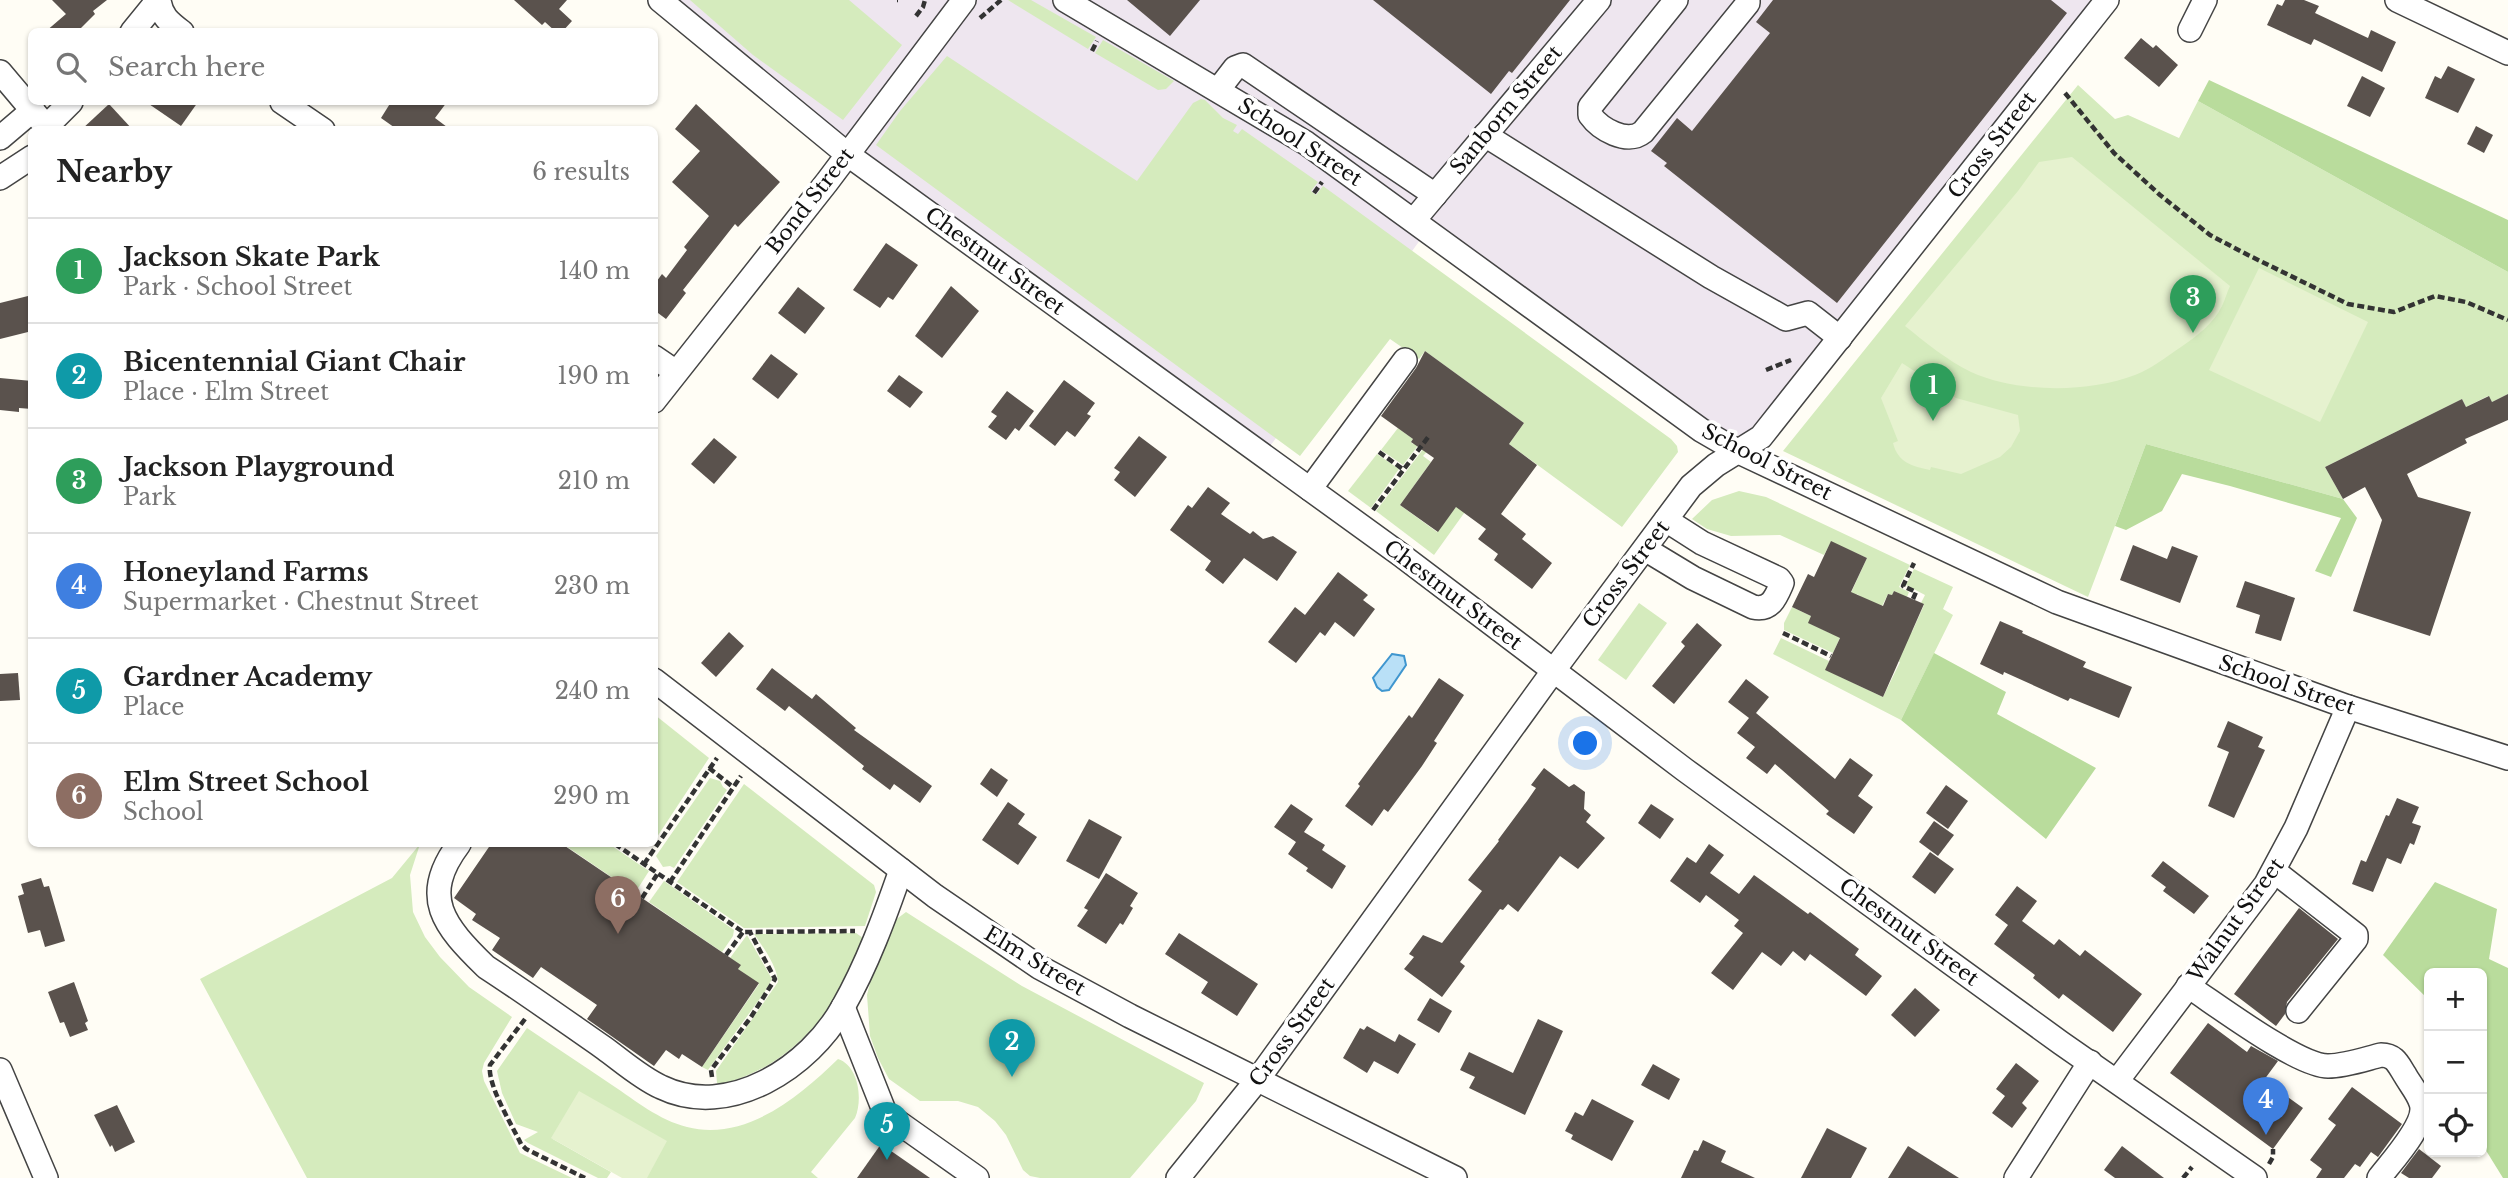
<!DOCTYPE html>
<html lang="en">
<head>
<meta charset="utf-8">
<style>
  body { margin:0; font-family:"Libre Baskerville",serif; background:#f2f2f2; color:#222 }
  .controls { position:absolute; right:21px; bottom:21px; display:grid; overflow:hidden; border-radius:10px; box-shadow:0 2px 5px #0004 }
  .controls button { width:63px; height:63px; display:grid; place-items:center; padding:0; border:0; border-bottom:2px solid #e0e0e0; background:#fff; color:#222; font:35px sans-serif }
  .you { position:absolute; left:1586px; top:744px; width:24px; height:24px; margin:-18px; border:5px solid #fff; border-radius:50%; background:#1a73e8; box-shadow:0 0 0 10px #1a73e833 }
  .badge { display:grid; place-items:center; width:46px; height:46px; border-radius:50%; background:#c4262e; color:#fff; font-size:23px; font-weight:700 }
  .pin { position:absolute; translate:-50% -58px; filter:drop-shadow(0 2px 4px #0008) }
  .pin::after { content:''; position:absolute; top:37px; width:24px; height:21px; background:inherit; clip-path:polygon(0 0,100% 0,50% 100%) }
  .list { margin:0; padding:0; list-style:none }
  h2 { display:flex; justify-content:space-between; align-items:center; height:91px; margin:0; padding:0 28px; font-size:30px }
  h2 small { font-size:23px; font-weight:400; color:#767676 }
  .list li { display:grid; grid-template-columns:46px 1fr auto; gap:21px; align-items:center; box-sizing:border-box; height:105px; padding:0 28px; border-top:2px solid #e0e0e0 }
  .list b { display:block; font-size:26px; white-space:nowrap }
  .list p { margin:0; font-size:23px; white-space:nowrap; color:#767676 }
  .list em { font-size:23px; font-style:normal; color:#767676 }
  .icon { flex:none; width:38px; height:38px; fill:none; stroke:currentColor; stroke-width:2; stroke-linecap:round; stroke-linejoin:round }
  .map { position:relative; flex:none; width:2508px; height:1178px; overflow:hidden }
  .search { position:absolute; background:#fff; box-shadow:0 2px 5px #0004; left:28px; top:28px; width:630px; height:77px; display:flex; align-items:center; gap:18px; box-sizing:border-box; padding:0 24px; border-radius:10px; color:#767676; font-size:26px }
  .panel { position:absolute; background:#fff; box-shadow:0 2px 5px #0004; left:28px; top:126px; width:630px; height:721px; border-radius:10px }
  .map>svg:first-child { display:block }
  .industrial { fill:#eee6ef }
  .green { fill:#d5ebbd }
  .forest { fill:#b9dc9c }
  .pitch { fill:#e6f2cf }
  .water { fill:#b9e0f7; stroke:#3f96cf; stroke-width:2 }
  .building { fill:#5a524d }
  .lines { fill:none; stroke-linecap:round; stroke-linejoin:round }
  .minor-casing { stroke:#444; stroke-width:26 }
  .path { stroke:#333; stroke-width:4.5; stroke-dasharray:7 3.5; stroke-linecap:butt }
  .minor { stroke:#fff; stroke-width:23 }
  .labels { text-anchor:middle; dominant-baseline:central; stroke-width:7; stroke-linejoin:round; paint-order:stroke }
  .street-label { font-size:21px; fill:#111; stroke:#fff }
</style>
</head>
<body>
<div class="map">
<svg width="2508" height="1178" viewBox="0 0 2508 1178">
  <rect width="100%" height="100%" fill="#fffdf5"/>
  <polygon class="industrial" points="670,0 2096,0 1752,430 1742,435 1733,436 1719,430 1431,225 1268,449 863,153"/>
  <g class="green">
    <polygon points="690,0 849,0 902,45 843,120 753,55"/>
    <polygon points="1008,0 1031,0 1096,37 1088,49"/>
    <polygon points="1103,40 1174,81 1166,89 1158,90 1095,53"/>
    <polygon points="947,56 1137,181 1193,103 1201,99 1205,100 1223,118 1237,125 1233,131 1238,134 1242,129 1318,182 1311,191 1316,195 1323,186 1671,439 1677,446 1678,452 1622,527 1509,444 1524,423 1425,351 1419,359 1390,339 1300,456 876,145 900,111"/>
    <polygon points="2078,85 2115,119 2128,115 2179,138 2198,101 2508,272 2508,394 2492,402 2488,396 2466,407 2462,399 2325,467 2343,499 2146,444 2088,597 1783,451"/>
    <polygon points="1398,428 1413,439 1411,442 1413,444 1427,434 1403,465 1381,450"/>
    <polygon points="1427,444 1431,447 1423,456 1431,462 1400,505 1437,532 1456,507 1485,484 1434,555 1376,511"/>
    <polygon points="1377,454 1399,469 1371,508 1348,491"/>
    <polygon points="1739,491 1766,497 1910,565 1899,587 1909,592 1907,597 1894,591 1892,595 1888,594 1880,610 1860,596 1857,594 1855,598 1850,595 1867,558 1831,542 1824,555 1780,535 1731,536 1707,529 1692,519 1712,500"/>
    <polygon points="1914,569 1953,587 1943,609 1953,615 1901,720 1773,654 1781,638 1829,661 1826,670 1883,697 1900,662 1861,644 1912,632 1924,605 1921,603 1925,595 1906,585"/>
    <polygon points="1639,603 1667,623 1626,680 1598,660"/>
    <polygon points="1792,607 1811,616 1809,623 1832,634 1843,631 1833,653 1784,630 1784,623"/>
    <polygon points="655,715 709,758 655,840"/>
    <polygon points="710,778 720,781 723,787 727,790 674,868 670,866 663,867 656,856"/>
    <polygon points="744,784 874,885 876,892 865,926 744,928 677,882"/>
    <polygon points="420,844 410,875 413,912 425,937 440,957 469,987 512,1017 484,1063 482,1071 484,1081 520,1153 572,1178 307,1178 200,979 392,878"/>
    <polygon points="563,844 609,844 649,871 635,893"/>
    <polygon points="664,881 734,930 733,936 722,952 649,902"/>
    <polygon points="906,912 1022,986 1204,1083 1196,1101 1130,1178 1040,1178 1030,1176 1023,1170 1006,1135 995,1121 978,1107 958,1101 920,1101 889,1079 878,1058 870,1036 867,995 872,975 894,921"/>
    <path d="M856,933L863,938C846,995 804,1052 748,1075C738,1079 727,1084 717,1083L716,1071L778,982C777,966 763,947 754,934Z"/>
    <polygon points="747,935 772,979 764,993 708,1070 702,1067 759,984 738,969 740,965 730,958"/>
    <path d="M527,1028C555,1047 584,1066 612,1085C636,1101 659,1120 687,1127C746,1142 800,1096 838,1059C859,1066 863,1100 855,1118L811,1172L818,1178H645L551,1138L611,1172L607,1178H598L528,1143L524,1140L538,1132L516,1124L502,1093L497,1071Z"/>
  </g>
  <g class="forest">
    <polygon points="2209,80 2508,220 2508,272 2198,101"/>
    <polygon points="2146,444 2343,499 2357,518 2331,577 2315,571 2341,518 2230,486 2182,474 2162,511 2126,530 2115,526"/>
    <polygon points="1934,653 2006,692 1997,714 2096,768 2046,839 1901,720"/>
    <polygon points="2435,882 2497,909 2489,959 2508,968 2508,1178 2503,1178 2482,1144 2482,973 2429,973 2429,1000 2383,955"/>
  </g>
  <g class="pitch">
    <path d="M2072,157L2230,286C2227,292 2225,300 2222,306C2214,323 2196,337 2181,347C2166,357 2151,369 2135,375C2088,393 2017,393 1971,372C1948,361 1925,342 1905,326L2018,191L2039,162Z"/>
    <polygon points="2259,268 2368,322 2320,422 2209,370"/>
    <path d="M1902,363L1956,398L2018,415L2020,431L2011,447L2000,457L1961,474L1931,467L1930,470C1912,466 1898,463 1893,443L1898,441L1881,398Z"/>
    <polygon points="579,1091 667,1141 647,1178 622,1178 551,1138"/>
  </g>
  <polygon class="water" points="1392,654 1404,656 1406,665 1389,690 1382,691 1377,687 1373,678"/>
  <g class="building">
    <polygon points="52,0 107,0 93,11 95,14 77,32 45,32 66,14"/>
    <polygon points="514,0 567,0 559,9 572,21 562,32 556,32 545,22 542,25"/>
    <polygon points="1127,0 1200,0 1170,36"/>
    <polygon points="1373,0 1570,0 1512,73 1509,71 1491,94"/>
    <polygon points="1773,0 2051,0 2067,13 1837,303 1664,166 1667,163 1651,151 1677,118 1692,131 1770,33 1756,22"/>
    <polygon points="2285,0 2304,0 2319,6 2315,13 2368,38 2371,30 2396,42 2382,72 2314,39 2311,45 2267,25 2277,4 2282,6"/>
    <polygon points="2141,38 2153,48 2156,45 2178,65 2159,87 2124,58"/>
    <polygon points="2448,66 2475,79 2458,113 2425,98 2435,76 2441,79"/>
    <polygon points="2362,76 2385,88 2370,117 2347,106"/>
    <polygon points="146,102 198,102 181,126"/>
    <polygon points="391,102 447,102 435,118 451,130 398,130 381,118"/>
    <polygon points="109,104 133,130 81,130"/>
    <polygon points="696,104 780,182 738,227 735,224 683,290 686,293 666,319 654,310 654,285 662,274 666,278 687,250 684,247 709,216 672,182 700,151 675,129"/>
    <polygon points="2476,126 2493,135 2484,153 2467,144"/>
    <polygon points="886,243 918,265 893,300 888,297 880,308 853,290"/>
    <polygon points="951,286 979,311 942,358 915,336"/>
    <polygon points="798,287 825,308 805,334 778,313"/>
    <polygon points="32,295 32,331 0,339 0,303"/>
    <polygon points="1425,351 1524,423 1509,444 1537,465 1501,514 1526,534 1522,539 1552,563 1532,589 1494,560 1498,554 1478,539 1486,529 1456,507 1438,532 1400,505 1434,458 1411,442 1413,439 1381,416 1416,368"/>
    <polygon points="771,354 798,374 778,399 752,379"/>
    <polygon points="899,375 923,392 910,408 887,391"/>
    <polygon points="0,378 32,381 32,409 19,408 19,412 0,410"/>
    <polygon points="1064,380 1095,403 1087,414 1091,416 1075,437 1067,431 1055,446 1029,426"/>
    <polygon points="1007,391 1034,411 1019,431 1015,428 1006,440 988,427 997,416 991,412"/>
    <polygon points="2508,394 2508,420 2465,439 2467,443 2407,474 2418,497 2471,512 2430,636 2353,611 2382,520 2365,487 2343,499 2325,467 2462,399 2466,407 2489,396 2492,402"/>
    <polygon points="1139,436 1167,457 1135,497 1114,480 1120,472 1114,468"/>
    <polygon points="714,438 737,457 714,484 691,464"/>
    <polygon points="1208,487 1230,503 1221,514 1250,534 1253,531 1263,539 1273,536 1297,552 1277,581 1244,558 1223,584 1205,570 1211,561 1170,530 1188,505 1192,508"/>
    <polygon points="1831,541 1867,558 1851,592 1883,606 1888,594 1892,595 1894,591 1924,604 1883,697 1825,670 1840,638 1808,623 1811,616 1792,607 1808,574 1814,577"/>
    <polygon points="2133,545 2167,559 2172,546 2198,556 2180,603 2120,580"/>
    <polygon points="1338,572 1368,595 1363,600 1375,609 1354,637 1335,622 1325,636 1320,632 1296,663 1268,642 1295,607 1305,615"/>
    <polygon points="2245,581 2295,598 2281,641 2255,633 2260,615 2236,607"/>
    <polygon points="2000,621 2023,631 2022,633 2086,662 2083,667 2132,687 2119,718 2070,698 2068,701 2004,672 2003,675 1980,664"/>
    <polygon points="1697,623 1722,645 1674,704 1652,686 1685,646 1681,642"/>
    <polygon points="729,632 744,646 716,677 701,663"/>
    <polygon points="772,668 812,699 816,694 856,728 854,730 932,786 920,803 894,784 890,790 862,769 864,766 789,706 785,711 756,689"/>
    <polygon points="18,673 20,700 0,701 0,674"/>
    <polygon points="1439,678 1464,695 1434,741 1437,743 1422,766 1388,812 1384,809 1372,826 1345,806 1360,786 1358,784 1409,715 1412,718"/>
    <polygon points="1746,679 1769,697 1756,713 1835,779 1850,758 1873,775 1858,796 1873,807 1854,834 1826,814 1829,811 1775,764 1767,774 1746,758 1755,747 1737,733 1749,718 1728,702"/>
    <polygon points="2228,721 2263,737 2258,747 2265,750 2234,818 2208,806 2229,752 2217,747"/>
    <polygon points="991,768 1008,780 997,797 980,784"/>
    <polygon points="1544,768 1569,787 1574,784 1585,792 1584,809 1591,815 1586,822 1605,838 1578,869 1560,856 1518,912 1508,904 1503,910 1500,909 1460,962 1465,966 1442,997 1404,969 1414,957 1409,954 1423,935 1442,943 1482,891 1468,880 1499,841 1498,840 1527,801 1536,788 1531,785"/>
    <polygon points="1946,785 1968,801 1948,829 1926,813"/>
    <polygon points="2397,798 2419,807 2412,823 2421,826 2414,845 2410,843 2401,864 2387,858 2373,892 2352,884 2361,860 2366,862 2386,815 2389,816"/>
    <polygon points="1008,802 1025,814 1018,824 1037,837 1018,865 982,840"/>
    <polygon points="1291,804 1313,819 1304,832 1325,845 1322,850 1346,866 1332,889 1306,871 1308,868 1288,854 1296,842 1274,827"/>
    <polygon points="1651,804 1674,819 1660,839 1638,823"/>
    <polygon points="1089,819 1122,837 1099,879 1066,861"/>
    <polygon points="1934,821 1954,835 1938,856 1919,842"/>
    <polygon points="491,844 562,844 741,965 738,969 759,983 702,1067 682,1054 679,1059 666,1050 654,1066 587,1019 597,1005 541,967 533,978 492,950 500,938 472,920 476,914 454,898"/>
    <polygon points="1709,844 1724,855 1710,873 1739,894 1754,875 1808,914 1810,912 1859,949 1855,955 1882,976 1866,996 1810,954 1805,961 1793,951 1781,966 1762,952 1733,990 1711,973 1743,933 1734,926 1739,920 1706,895 1700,903 1670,881 1687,857 1696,863"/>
    <polygon points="1930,852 1954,869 1935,894 1912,877"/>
    <polygon points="2163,861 2209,896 2194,914 2163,891 2166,887 2151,876"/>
    <polygon points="1106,873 1138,893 1130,906 1133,908 1123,925 1120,923 1106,944 1077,926 1088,910 1084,908"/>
    <polygon points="41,878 44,887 49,886 65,941 45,947 40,930 28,933 18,896 24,894 21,884"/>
    <polygon points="2017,886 2037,901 2022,921 2054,945 2059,939 2080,956 2085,950 2142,994 2113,1032 2063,994 2059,999 2033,978 2035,975 1994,944 2008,925 1995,915"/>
    <polygon points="2299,908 2338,939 2287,1002 2285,1014 2276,1026 2234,994"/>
    <polygon points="1179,933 1258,984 1237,1016 1201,993 1208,982 1165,954"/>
    <polygon points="74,982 88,1021 85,1023 88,1030 70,1037 64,1022 60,1023 48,992"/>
    <polygon points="1915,988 1940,1010 1915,1037 1891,1015"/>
    <polygon points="1430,998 1452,1011 1439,1033 1417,1020"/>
    <polygon points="1538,1019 1563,1031 1525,1115 1469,1088 1475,1077 1460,1070 1469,1052 1513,1073"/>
    <polygon points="2208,1023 2247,1052 2251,1046 2278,1061 2264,1080 2303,1108 2273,1149 2170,1073"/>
    <polygon points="1367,1026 1395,1042 1399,1034 1416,1044 1398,1074 1374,1061 1367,1073 1343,1058 1360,1028 1364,1030"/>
    <polygon points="2016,1063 2039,1081 2022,1103 2027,1108 2012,1128 1992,1113 2005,1096 1996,1089"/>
    <polygon points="1653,1064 1680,1079 1669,1100 1641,1085"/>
    <polygon points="2352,1087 2402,1124 2378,1157 2371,1152 2360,1167 2355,1164 2344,1178 2316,1178 2322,1169 2310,1160 2336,1125 2328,1119"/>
    <polygon points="1592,1099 1634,1121 1612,1161 1571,1139 1573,1135 1565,1131 1575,1112 1583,1116"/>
    <polygon points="117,1105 135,1142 115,1152 112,1145 110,1147 94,1115"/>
    <polygon points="1827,1128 1867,1148 1851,1178 1801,1178"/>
    <polygon points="1703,1140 1726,1151 1721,1162 1755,1178 1681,1178 1694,1150 1698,1151"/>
    <polygon points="881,1144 930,1178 857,1178"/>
    <polygon points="1908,1146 1959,1178 1888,1178"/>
    <polygon points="2122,1146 2164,1178 2115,1178 2104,1170"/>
    <polygon points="2419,1149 2441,1166 2432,1178 2409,1178 2401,1173"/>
  </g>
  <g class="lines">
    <g class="minor-casing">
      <g id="minor">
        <path d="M159,0C161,16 169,22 182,32"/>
        <polyline points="660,0 847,154 1401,555 1685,770 2061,1043 2255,1178"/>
        <polyline points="1065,0 1306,143 1701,430 1739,452 2057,602 2348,707 2508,758"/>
        <path d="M1676,0L1590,107V115C1600,129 1627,145 1643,132L1748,3V0"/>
        <polyline points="2397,0 2508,53"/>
        <polyline points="2190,30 2205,0"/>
        <polyline points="132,32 158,0"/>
        <polyline points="0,72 49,130"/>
        <polyline points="1218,90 1235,68 1243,65 1435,195"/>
        <polyline points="282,102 323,130"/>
        <polyline points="47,126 71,102"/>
        <polyline points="1485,135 1711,277 1786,319 1808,313 1840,338"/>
        <polyline points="0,138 33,110"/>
        <polyline points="0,178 32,157"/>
        <polyline points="1414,220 1599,0"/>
        <polyline points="654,357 676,372"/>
        <polyline points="654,401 827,182 964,0"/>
        <polyline points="1310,489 1405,360"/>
        <path d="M1645,549L1693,578L1753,607C1771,611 1776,597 1782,583L1779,579L1702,543L1666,520"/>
        <polyline points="654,680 935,896 1039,967 1130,1016 1455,1178"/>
        <path d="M459,844C419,897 444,926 486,967C526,993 565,1021 604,1048C622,1061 641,1078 661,1087C729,1120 810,1067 843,1007C867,965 885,916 901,870"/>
        <polyline points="2274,871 2356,935 2356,939 2298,1011"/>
        <path d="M2188,986C2217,1005 2298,1066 2328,1066C2345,1066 2365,1059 2381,1055C2395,1055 2398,1064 2405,1075C2410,1084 2418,1093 2421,1103C2428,1123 2391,1162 2379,1178"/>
        <polyline points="843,1007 885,1113 977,1178"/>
        <polyline points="0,1070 46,1178"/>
        <polyline points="2117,1081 2266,884 2296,828 2348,707"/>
        <polyline points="1178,1178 1258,1079 1554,670 1691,486 1716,465 1761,437 2107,0"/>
        <polyline points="2016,1178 2090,1062"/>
      </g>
    </g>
    <g class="path">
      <polyline points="897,0 898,0"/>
      <polyline points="916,16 923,7 925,0"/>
      <polyline points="980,18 1001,0"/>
      <polyline points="1092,51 1097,41"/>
      <polyline points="2065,93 2114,153 2160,195 2210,235 2248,255 2348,304 2394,312 2435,296 2466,302 2508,320"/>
      <polyline points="1314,193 1322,182"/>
      <polyline points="1766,370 1791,360"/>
      <polyline points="1379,452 1404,470"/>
      <polyline points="1373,510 1429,436"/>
      <polyline points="1913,599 1916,592 1903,586 1914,563"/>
      <polyline points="1783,633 1831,656"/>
      <polyline points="709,768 733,787"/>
      <polyline points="615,844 743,932 855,931"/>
      <polyline points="644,864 717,758"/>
      <polyline points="670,882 741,776"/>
      <polyline points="642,898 658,873"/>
      <polyline points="726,955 743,932"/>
      <path d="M525,1019L490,1065C487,1085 512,1125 521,1144L526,1149L585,1178"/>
      <polyline points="712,1077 711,1070 751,1017 775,979 750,932"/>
      <polyline points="2269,1164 2273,1157 2273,1149"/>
      <polyline points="2183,1178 2192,1167"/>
    </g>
    <use href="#minor" class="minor"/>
  </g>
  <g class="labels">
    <g class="street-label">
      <text transform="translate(1506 110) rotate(-50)">Sanborn Street</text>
      <text transform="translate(1300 142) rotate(33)">School Street</text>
      <text transform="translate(1992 145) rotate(-52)">Cross Street</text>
      <text transform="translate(810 201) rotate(-52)">Bond Street</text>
      <text transform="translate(995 261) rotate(36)">Chestnut Street</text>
      <text transform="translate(1767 462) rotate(27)">School Street</text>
      <text transform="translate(1626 574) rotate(-53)">Cross Street</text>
      <text transform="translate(1453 595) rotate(37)">Chestnut Street</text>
      <text transform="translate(2287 685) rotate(19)">School Street</text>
      <text transform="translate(2236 920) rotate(-54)">Walnut Street</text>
      <text transform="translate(1909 932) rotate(36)">Chestnut Street</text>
      <text transform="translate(1035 961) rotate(31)">Elm Street</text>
      <text transform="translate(1292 1032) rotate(-54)">Cross Street</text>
    </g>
  </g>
</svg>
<div class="controls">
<button>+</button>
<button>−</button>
<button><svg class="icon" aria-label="locate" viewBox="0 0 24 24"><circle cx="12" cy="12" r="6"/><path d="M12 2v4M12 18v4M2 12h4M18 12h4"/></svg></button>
</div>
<div class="you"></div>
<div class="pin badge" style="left:1933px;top:421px;background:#2e9e5b">1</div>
<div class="pin badge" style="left:1012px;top:1077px;background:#0f9aa8">2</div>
<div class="pin badge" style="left:2193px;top:333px;background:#2e9e5b">3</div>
<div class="pin badge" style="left:2266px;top:1135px;background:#3f7fe0">4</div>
<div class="pin badge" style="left:887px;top:1160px;background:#0f9aa8">5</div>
<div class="pin badge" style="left:618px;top:934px;background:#8d6e63">6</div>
<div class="search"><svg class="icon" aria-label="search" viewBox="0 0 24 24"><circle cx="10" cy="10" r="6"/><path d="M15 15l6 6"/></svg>Search here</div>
<section class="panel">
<h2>Nearby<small>6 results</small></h2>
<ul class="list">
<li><span class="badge" style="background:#2e9e5b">1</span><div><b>Jackson Skate Park</b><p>Park · School Street</p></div><em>140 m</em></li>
<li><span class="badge" style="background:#0f9aa8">2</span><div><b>Bicentennial Giant Chair</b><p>Place · Elm Street</p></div><em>190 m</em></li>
<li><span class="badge" style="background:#2e9e5b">3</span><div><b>Jackson Playground</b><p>Park</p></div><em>210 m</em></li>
<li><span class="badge" style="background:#3f7fe0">4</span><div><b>Honeyland Farms</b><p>Supermarket · Chestnut Street</p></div><em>230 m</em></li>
<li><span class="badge" style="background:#0f9aa8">5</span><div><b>Gardner Academy</b><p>Place</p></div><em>240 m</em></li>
<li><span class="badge" style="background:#8d6e63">6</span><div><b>Elm Street School</b><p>School</p></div><em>290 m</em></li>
</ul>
</section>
</div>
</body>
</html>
